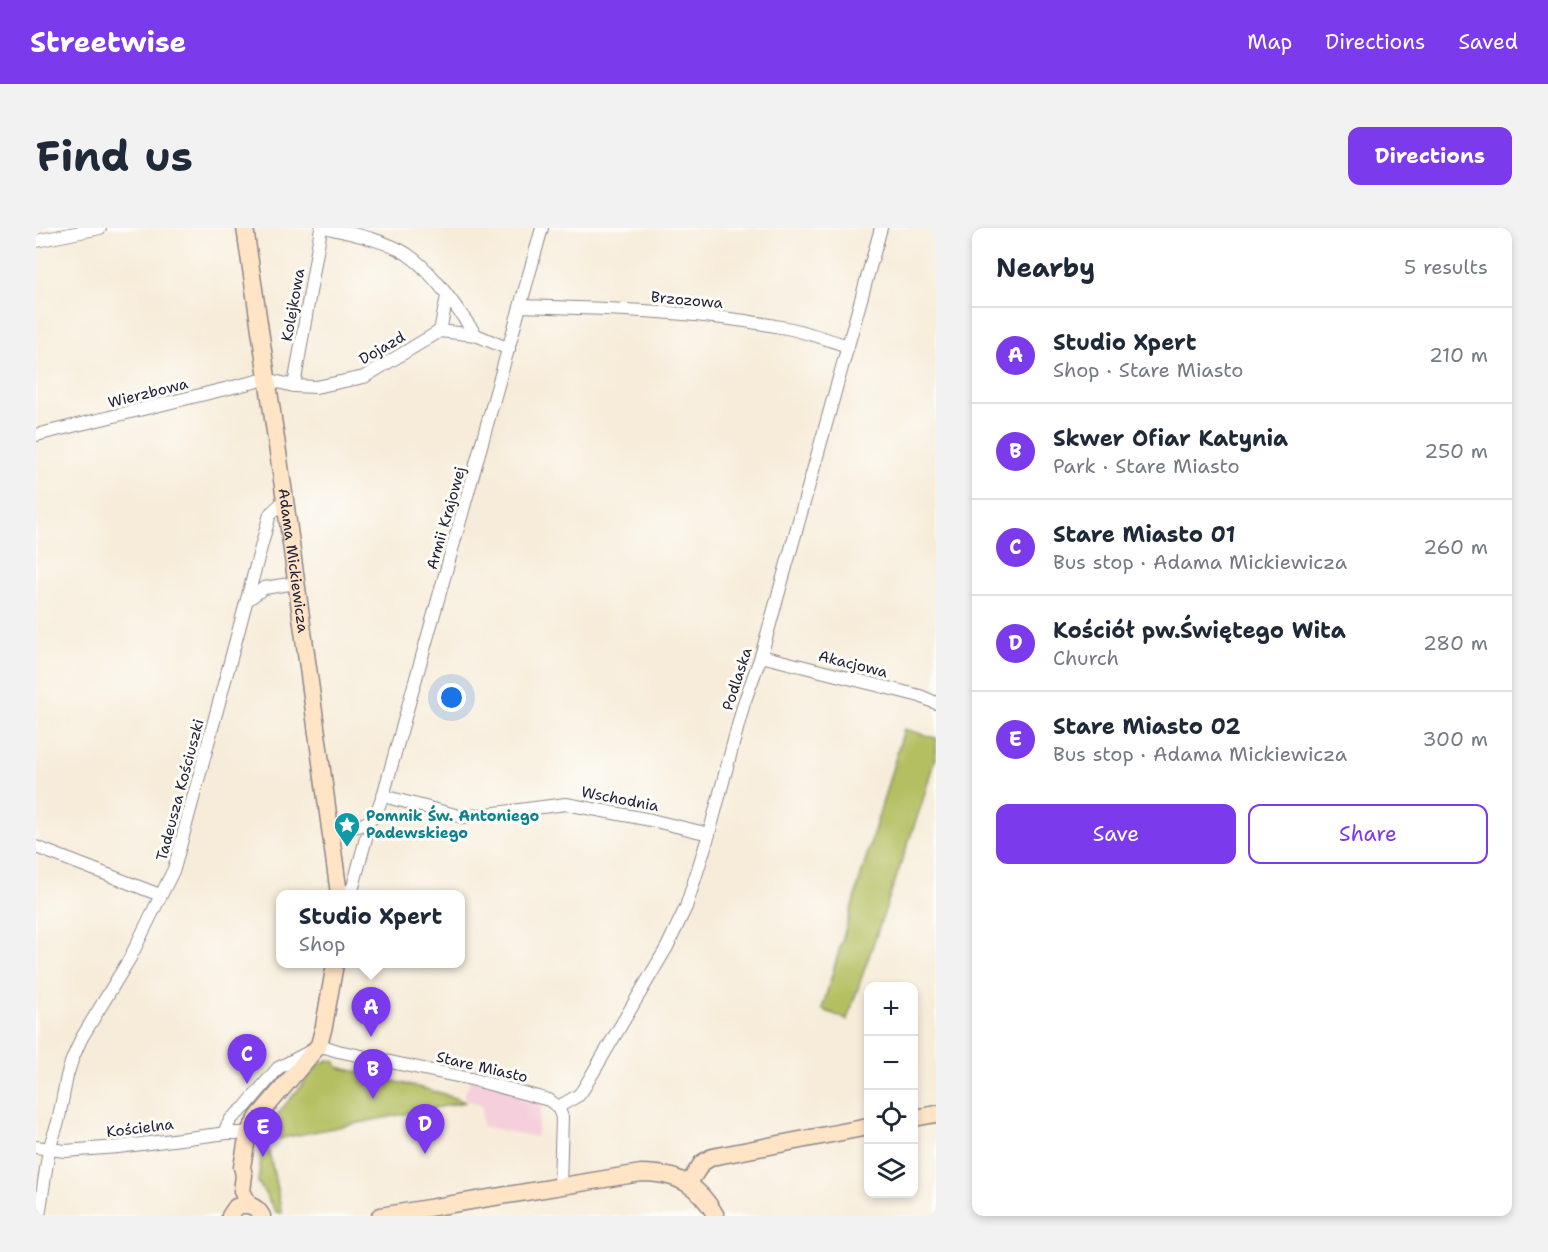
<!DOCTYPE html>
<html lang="en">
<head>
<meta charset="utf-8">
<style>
  body { margin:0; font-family:"Shantell Sans",sans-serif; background:#f2f2f3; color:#1f2937 }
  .controls { position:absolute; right:18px; bottom:18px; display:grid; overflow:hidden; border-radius:12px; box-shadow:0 3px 9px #0003 }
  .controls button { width:54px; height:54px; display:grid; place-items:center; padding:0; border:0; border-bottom:2px solid #e0e1e3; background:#fff; color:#1f2937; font:30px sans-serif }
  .you { position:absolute; left:416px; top:470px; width:21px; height:21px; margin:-15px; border:4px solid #fff; border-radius:50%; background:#1a73e8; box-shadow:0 0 0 9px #1a73e833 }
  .badge { display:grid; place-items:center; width:39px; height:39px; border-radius:50%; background:#7c3aed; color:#fff; font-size:20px; font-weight:700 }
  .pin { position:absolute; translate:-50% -50px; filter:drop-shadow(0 2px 3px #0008) }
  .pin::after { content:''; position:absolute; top:32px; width:21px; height:18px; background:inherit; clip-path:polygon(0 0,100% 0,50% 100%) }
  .popup { position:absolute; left:240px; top:662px; width:189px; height:78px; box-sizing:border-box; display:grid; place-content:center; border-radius:12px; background:#fff; filter:drop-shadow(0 2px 4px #0005); font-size:20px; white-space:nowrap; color:#747a83 }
  .popup b { font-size:22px; color:#1f2937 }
  .popup::after { content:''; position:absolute; left:50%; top:100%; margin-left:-12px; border:12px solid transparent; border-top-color:#fff }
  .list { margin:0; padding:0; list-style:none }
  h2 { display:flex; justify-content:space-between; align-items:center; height:78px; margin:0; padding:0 24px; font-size:26px }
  h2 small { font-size:20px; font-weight:400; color:#747a83 }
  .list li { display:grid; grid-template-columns:39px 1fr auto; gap:18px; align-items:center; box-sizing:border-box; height:96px; padding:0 24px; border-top:2px solid #e0e1e3 }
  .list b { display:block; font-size:22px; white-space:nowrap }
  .list p { margin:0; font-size:20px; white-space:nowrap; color:#747a83 }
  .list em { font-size:20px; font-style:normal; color:#747a83 }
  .actions { display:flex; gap:12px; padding:18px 24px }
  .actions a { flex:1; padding:14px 0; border:2px solid #7c3aed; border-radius:12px; text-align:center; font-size:21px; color:#7c3aed }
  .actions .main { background:#7c3aed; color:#fff }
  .icon { flex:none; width:33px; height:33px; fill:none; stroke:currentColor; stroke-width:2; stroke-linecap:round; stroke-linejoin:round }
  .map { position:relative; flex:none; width:900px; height:988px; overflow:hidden; border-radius:12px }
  header { display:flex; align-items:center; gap:36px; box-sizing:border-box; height:84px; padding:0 30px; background:#7c3aed; color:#fff }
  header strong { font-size:28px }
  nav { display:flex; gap:33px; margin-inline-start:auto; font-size:21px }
  .intro { display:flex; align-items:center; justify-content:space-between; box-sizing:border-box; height:144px; padding:0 36px }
  h1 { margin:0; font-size:42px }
  .button { padding:15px 27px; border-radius:12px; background:#7c3aed; color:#fff; font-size:21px; font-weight:700 }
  main { display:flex; gap:36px; padding:0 36px }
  aside { flex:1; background:#fff; border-radius:12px; box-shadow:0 3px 9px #0003 }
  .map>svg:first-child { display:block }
  .built { fill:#f5cfdb }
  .green { fill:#b3bf60; stroke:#6a704e; stroke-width:1.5 }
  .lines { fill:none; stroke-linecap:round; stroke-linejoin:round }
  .street-casing { stroke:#8c878a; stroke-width:14 }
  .secondary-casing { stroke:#8c878a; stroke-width:19 }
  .street { stroke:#fff; stroke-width:12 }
  .secondary { stroke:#ffe4c6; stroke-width:16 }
  .labels { text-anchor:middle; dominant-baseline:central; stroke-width:6; stroke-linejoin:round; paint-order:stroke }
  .street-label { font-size:15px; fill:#22223b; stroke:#fdfcf7 }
  .culture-label { font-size:15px; font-weight:bold; fill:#0d838f; stroke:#fdfcf7; text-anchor:start }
</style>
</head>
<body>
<header>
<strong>Streetwise</strong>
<nav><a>Map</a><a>Directions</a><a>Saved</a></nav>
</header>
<div class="intro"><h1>Find us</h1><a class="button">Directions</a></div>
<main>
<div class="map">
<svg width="900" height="988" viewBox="0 0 900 988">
  <rect width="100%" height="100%" fill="#fdfcf7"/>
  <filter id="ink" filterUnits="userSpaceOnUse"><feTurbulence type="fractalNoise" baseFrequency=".0167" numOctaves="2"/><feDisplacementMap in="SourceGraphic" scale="12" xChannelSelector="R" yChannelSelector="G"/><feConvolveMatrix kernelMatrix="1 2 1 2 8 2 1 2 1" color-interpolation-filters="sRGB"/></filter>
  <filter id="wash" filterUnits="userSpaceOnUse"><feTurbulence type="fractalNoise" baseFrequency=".008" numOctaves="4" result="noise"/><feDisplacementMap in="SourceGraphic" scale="24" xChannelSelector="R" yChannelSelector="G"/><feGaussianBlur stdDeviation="1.35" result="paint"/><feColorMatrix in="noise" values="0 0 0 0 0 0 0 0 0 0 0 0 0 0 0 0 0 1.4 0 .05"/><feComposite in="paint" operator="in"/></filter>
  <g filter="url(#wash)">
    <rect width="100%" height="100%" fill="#f7ecd9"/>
    <polygon class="built" points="435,851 507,869 500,909 446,898 446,878 427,870"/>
    <g class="green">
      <polygon points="868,501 900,510 900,526 886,575 811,792 786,781"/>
      <polygon points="292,832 300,834 302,839 405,865 429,874 231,913 246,985 240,984 222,954 227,914 231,913 231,900 248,878 284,836"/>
    </g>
  </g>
  <g filter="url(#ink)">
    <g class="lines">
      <g class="street-casing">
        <g id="street">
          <path d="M292,0C317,6 349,12 371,26C399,45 420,80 440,107"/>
          <polyline points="0,13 64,0"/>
          <path d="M485,78C574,81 663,83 750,100C771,104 792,112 812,118"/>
          <polyline points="404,103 411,68"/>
          <polyline points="258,158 285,0"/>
          <polyline points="0,207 230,151 258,158 280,159 328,149 404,103 440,107 473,121"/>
          <polyline points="211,372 228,360 260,355"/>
          <polyline points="725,428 884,468 900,475"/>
          <polyline points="347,568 427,589 530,576 615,592 673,606"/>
          <path d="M293,600C309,600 329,601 339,587C342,582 344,574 347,568L506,0"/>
          <polyline points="0,619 124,667"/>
          <polyline points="311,666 317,659 330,610"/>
          <polyline points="283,817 302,823 435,851 513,872 522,879 526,889 524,958"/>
          <polyline points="522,879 543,867 548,860 631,719 650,679 673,606 708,475 725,428 845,0"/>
          <polyline points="191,905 190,900 195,891 209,879 242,840 275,823"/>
          <polyline points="0,919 29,923 82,919 191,905 212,905"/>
          <polyline points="3,988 13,921 22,894 31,848 36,832 45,811 94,730 138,641 234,286 249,272"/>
        </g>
      </g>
      <g class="secondary-casing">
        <g id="secondary">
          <path id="s1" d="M209,0L249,272L303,666"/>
          <polyline points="878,890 900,886"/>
          <polyline points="653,955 666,935 676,929 832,899"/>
          <polyline points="213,977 206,963 208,947 206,939 212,905 222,889 283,817 288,798 299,736"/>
          <path d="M194,988L200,979C211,975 220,977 226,988"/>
          <path d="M344,988L605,945C641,945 662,956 680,988"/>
        </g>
      </g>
      <use href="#street" class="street"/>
      <use href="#secondary" class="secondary"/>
    </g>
  </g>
  <defs>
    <g id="sight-pin" transform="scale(1.35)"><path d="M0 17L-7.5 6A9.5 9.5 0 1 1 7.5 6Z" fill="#0f9aa8" stroke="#fdfcf7"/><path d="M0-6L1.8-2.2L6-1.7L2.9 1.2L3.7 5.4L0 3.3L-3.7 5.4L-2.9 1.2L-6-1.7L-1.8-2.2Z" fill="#fff"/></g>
  </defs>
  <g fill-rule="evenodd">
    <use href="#sight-pin" x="311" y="597"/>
  </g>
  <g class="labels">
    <g class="street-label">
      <text transform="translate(651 72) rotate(5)">Brzozowa</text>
      <text transform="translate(257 77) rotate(-80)">Kolejkowa</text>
      <text transform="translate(346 120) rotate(-30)">Dojazd</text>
      <text transform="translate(112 165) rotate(-14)">Wierzbowa</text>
      <text transform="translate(410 290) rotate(-74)">Armii Krajowej</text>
      <text stroke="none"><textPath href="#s1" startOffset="336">Adama Mickiewicza</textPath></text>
      <text transform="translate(817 436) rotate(14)">Akacjowa</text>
      <text transform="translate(701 451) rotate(-72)">Podlaska</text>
      <text transform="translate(144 562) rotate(-75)">Tadeusza Kościuszki</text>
      <text transform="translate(584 571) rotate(11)">Wschodnia</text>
      <text transform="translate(446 839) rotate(13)">Stare Miasto</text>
      <text transform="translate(104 900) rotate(-7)">Kościelna</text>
    </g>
    <g class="culture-label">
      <text x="330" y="588">Pomnik Św. Antoniego<tspan x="330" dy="17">Padewskiego</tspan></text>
    </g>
  </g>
</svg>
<div class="controls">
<button>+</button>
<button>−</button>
<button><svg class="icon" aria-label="locate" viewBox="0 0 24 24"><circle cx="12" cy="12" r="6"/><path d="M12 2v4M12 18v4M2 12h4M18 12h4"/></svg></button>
<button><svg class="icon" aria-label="layers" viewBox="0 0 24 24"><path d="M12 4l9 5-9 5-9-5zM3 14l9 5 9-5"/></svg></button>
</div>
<div class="you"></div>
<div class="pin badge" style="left:335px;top:809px">A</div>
<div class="popup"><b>Studio Xpert</b>Shop</div>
<div class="pin badge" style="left:337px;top:871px">B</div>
<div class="pin badge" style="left:211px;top:856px">C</div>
<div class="pin badge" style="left:389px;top:926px">D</div>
<div class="pin badge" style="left:227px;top:929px">E</div>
</div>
<aside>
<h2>Nearby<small>5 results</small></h2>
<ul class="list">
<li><span class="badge">A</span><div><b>Studio Xpert</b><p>Shop · Stare Miasto</p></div><em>210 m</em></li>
<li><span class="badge">B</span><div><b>Skwer Ofiar Katynia</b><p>Park · Stare Miasto</p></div><em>250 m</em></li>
<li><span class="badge">C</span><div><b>Stare Miasto 01</b><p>Bus stop · Adama Mickiewicza</p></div><em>260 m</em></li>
<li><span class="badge">D</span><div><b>Kościół pw.Świętego Wita</b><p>Church</p></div><em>280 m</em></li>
<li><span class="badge">E</span><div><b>Stare Miasto 02</b><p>Bus stop · Adama Mickiewicza</p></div><em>300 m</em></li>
</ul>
<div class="actions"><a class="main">Save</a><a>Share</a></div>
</aside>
</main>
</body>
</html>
